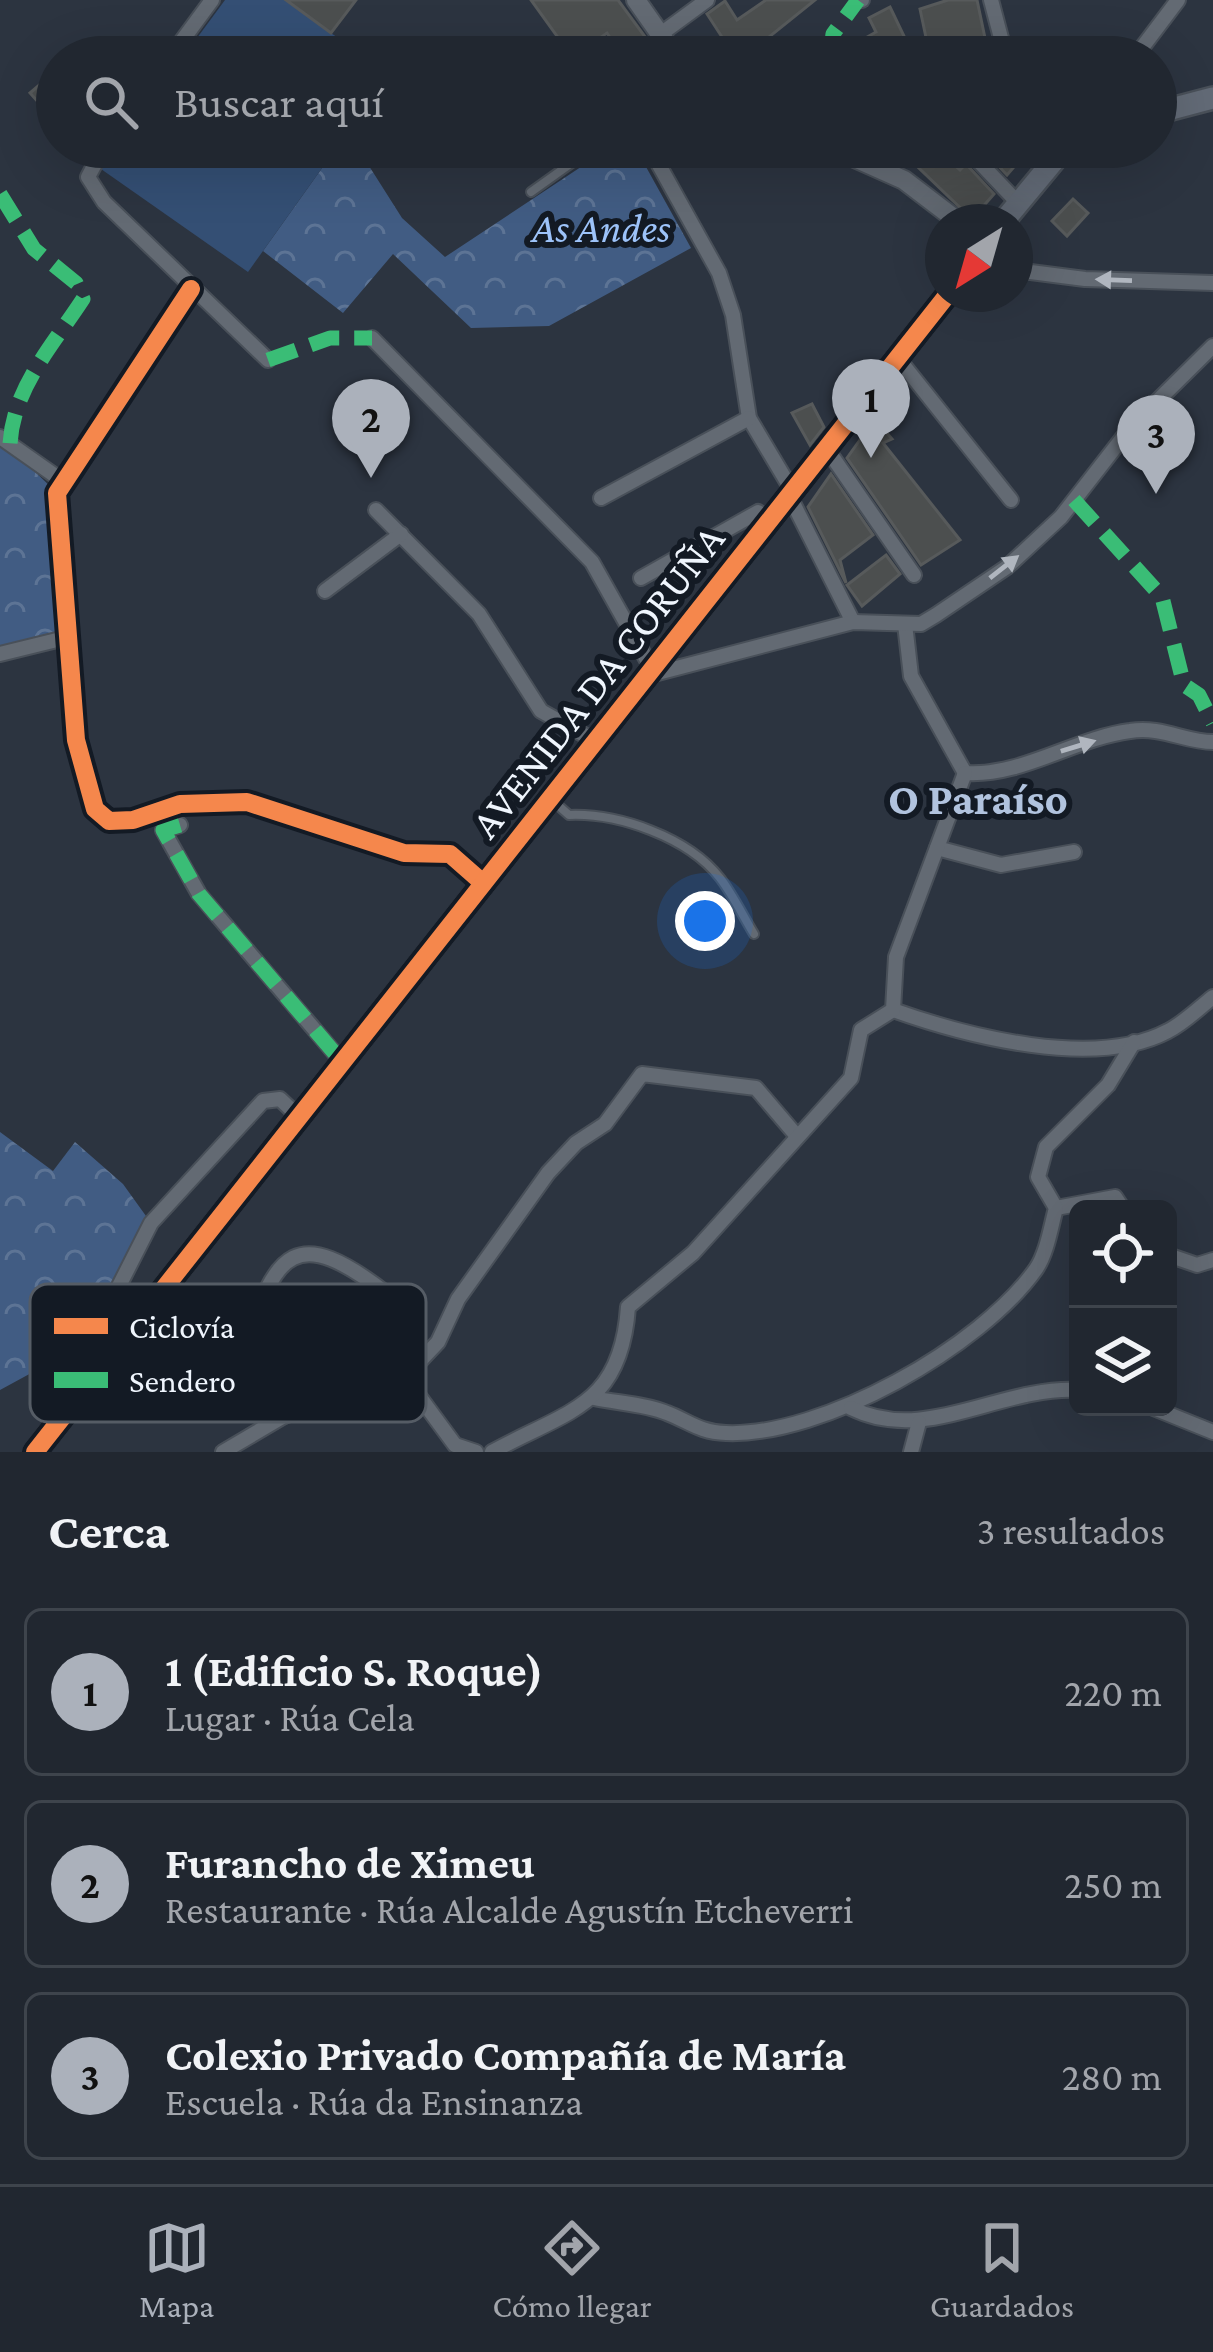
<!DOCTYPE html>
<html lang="es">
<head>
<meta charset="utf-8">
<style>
  body { margin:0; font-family:"Crimson Pro",serif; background:#292f38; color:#f1f3f6 }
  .controls { position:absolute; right:36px; bottom:36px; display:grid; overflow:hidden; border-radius:18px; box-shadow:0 12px 48px #0002 }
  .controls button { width:108px; height:108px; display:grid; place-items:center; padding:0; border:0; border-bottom:3px solid #3e444c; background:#212730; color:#f1f3f6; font:60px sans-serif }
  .compass { position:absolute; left:925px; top:204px; width:108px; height:108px; border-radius:50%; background:#212730; box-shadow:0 12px 48px #0002; rotate:217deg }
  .you { position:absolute; left:705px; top:921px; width:42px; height:42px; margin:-30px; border:9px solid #fff; border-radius:50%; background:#1a73e8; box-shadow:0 0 0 18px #1a73e833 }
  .badge { display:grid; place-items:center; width:78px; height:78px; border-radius:50%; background:#abb1bb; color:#111; font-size:39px; font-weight:700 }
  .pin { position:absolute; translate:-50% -99px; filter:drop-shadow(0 3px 6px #0008) }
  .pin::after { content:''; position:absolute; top:63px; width:42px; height:36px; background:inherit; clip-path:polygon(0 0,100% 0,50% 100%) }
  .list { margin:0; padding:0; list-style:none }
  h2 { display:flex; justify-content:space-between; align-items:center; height:156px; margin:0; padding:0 48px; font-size:51px }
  h2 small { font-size:39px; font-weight:400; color:#a2a5ab }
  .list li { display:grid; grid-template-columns:78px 1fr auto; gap:36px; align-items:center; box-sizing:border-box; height:168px; margin:0 24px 24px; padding:0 24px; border:3px solid #3e444c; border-radius:18px }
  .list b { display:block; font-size:45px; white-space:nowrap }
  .list p { margin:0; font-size:39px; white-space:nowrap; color:#a2a5ab }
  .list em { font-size:39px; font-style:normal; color:#a2a5ab }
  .icon { flex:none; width:66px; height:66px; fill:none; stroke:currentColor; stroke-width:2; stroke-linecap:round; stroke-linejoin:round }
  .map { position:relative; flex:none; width:1213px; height:1452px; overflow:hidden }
  .search { position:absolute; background:#212730; box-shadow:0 12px 48px #0002; left:36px; right:36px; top:36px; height:132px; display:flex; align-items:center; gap:30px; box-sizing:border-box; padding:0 42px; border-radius:66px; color:#a2a5ab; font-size:45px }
  .sheet { height:732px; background:#212730 }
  nav { display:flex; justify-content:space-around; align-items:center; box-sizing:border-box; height:168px; border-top:3px solid #3e444c; background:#212730; font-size:33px; color:#a2a5ab }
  nav a { display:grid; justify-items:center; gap:6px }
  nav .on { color:#abb1bb }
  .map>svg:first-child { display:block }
  .forest { fill:url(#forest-crowns) }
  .pitch { fill:#344f74 }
  .building { fill:#4c4f4f; stroke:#575a5b; stroke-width:3 }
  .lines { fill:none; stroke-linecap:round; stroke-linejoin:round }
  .lane-casing { stroke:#495059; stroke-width:12 }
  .street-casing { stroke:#495059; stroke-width:18 }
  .secondary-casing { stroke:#495059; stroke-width:22 }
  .primary-casing { stroke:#495059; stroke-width:26 }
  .lane { stroke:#636a73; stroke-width:8 }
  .street { stroke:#636a73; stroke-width:14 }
  .secondary { stroke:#636a73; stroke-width:18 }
  .primary { stroke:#626a76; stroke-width:21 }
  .quiet { stroke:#3abd76; stroke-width:15; stroke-dasharray:30 15; stroke-linecap:butt }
  .cycleway-casing { stroke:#131a24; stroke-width:26 }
  .cycleway { stroke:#f5874c; stroke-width:18 }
  .oneway { fill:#b0b6bf }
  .labels { text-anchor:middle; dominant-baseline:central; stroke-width:12; stroke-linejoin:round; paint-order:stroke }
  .park-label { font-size:42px; font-style:italic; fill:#9dc3f9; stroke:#131a24 }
  .street-label { font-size:42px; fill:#eff5fd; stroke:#131a24 }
  .neighbourhood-label { font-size:45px; font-weight:bold; fill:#b1c3de; stroke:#131a24 }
  .key { fill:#131a24; stroke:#555c65; stroke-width:3 }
  .key-label { font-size:33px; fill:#eff5fd }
</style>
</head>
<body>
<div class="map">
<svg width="1213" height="1452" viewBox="0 0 1213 1452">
  <defs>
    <pattern id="forest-crowns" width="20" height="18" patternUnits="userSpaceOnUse" patternTransform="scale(3)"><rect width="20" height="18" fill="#415c83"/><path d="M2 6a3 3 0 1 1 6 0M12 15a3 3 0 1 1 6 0" fill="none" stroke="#5d7495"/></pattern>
  </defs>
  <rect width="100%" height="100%" fill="#2c3440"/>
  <g class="forest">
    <polygon points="337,147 357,147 402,218 445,257 611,147 635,147 691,248 549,326 471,328 393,254 343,313 263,251"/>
    <polygon points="0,438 57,493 65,638 0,654"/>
    <polygon points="0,1132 53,1171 75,1142 123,1184 151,1223 90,1341 0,1390"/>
  </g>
  <g class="pitch">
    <polygon points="225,0 286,0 364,57 183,57"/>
    <polygon points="117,147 337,147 248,272 101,169"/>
  </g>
  <g class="building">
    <polygon points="286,0 356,0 331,33"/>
    <polygon points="531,0 618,0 660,57 623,57 607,33 572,57"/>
    <polygon points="766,0 815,0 744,57 735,57 707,14 725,1 737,20"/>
    <polygon points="948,0 977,0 989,57 954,57 950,41 928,47 920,9"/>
    <polygon points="890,7 914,57 832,57 876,32 869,18"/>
    <polygon points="57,70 57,103 47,112 30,93"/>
    <polygon points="897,147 934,147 960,170 966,164 994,194 972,219"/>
    <polygon points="991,147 1031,147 1007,175 986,153"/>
    <polygon points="1073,199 1088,213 1067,236 1052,221"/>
    <polygon points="812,404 824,427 810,445 792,413"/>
    <polygon points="875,419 892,439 883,443 960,540 921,565 847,458"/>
    <polygon points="831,474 873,535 840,560 846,583 808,507"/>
    <polygon points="886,555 900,574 862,606 847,585"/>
  </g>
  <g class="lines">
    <g class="lane-casing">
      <g id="lane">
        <polyline points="531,192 594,147"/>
        <path d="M552,800L569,815C618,813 688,837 720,878C733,895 743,916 754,934"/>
      </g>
    </g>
    <g class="street-casing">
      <g id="street">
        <polyline points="858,0 862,0"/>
        <polyline points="991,0 1006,57"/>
        <polyline points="658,36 707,0"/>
        <polyline points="170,57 212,0"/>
        <polyline points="1135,57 1178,0"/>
        <polyline points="104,147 88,177 104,202 268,360"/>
        <polyline points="649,147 719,273 733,315 749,418 793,492"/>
        <polyline points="965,147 1018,203"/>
        <polyline points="1015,270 1085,279 1213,283"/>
        <polyline points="191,289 57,493 76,740 95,809 109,821 133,820 180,804 247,802 404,853 450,854 483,883"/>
        <polyline points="372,338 592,562 652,669"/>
        <polyline points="897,357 1011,500"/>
        <polyline points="0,437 64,482"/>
        <polyline points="827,449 914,575"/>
        <polyline points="790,497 853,622"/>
        <polyline points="601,498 749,418"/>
        <polyline points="376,510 479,614 541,711 595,741"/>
        <polyline points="641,578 758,512 770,521"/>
        <polyline points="325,591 401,534"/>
        <polyline points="905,624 911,676 965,773"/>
        <polyline points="0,654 65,638"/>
        <polyline points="646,676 853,622 921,624 936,615 1007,567 1061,517 1131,427 1213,346"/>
        <path d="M965,773C1021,777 1075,738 1130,731C1162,726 1185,742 1213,742"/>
        <polyline points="180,825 163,830 199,894 343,1063"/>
        <polyline points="937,848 1001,865 1074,852"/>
        <path d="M893,1010C966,1036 1095,1070 1168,1031C1184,1023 1199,1008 1213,997"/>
        <polyline points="1056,1208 1115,1197 1123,1209"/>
        <polyline points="1168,1255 1197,1265 1213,1260"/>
        <polyline points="405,1377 455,1445 476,1452"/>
        <path d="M594,1398C617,1403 646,1404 667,1413C690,1422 699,1432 726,1433C822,1437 981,1347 1036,1269C1047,1253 1051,1226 1056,1208L1038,1177L1046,1147L1108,1085L1134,1042"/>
        <polyline points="1151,1407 1213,1432"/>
        <path d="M851,1408C925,1445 1000,1386 1078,1390"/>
        <path d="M284,1416L246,1347C275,1251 296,1223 387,1294"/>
        <polyline points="52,1418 151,1223 263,1101 280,1099 299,1117"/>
        <polyline points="223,1452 284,1416 405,1377 438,1342 458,1299 548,1173 576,1143 605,1124 642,1074 756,1088 796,1135"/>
        <path d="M492,1452C568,1410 621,1407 628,1307L693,1253L851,1078L861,1030L893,1010L896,957L965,773"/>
        <polyline points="911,1452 919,1422"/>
      </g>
    </g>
    <g class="secondary-casing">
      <g id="secondary">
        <polyline points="636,0 676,57"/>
        <polyline points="830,147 904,180 959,222"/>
      </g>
    </g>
    <g class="primary-casing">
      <g id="primary">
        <polyline points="1156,113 1213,98"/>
        <polyline points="1003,222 1065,147"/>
        <polyline points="35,1452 948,294"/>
      </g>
    </g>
    <use href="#lane" class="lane"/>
    <use href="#street" class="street"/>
    <use href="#secondary" class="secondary"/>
    <use href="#primary" class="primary"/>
    <g class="quiet">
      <polyline points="830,57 833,34 858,0"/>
      <path d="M0,194L34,249L76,283L83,299C53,345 13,388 10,444"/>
      <polyline points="268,360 330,338 372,338"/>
      <polyline points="1074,500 1162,597 1184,685 1199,695 1213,723"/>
      <polyline points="180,825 163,830 199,894 343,1063"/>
    </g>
    <g class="cycleway-casing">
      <g id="cycleway">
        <polyline points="191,289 57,493 76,740 95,809 109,821 133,820 180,804 247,802 404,853 450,854 483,883"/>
        <polyline points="35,1452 948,294"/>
      </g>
    </g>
    <use href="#cycleway" class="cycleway"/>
  </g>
  <defs><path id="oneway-solid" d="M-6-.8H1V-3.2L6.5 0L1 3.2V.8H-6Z" transform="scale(3)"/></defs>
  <g class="oneway">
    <use href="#oneway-solid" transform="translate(1114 280) rotate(-178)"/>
    <use href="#oneway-solid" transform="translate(1004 567) rotate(-38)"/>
    <use href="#oneway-solid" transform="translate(1078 746) rotate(-17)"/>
  </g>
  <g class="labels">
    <g class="park-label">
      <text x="601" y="227">As Andes</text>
    </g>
    <g class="street-label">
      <text transform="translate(597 681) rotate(-52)">AVENIDA DA CORUÑA</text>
    </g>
    <g class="neighbourhood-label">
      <text x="978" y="799">O Paraíso</text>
    </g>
  </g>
  <rect x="30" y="1284" width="396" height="138" rx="18" class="key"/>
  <rect x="54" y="1318" width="54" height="16" fill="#f5874c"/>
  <rect x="54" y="1372" width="54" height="16" fill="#3abd76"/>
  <g class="key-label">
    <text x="129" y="1338">Ciclovía</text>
    <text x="129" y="1392">Sendero</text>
  </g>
</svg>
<div class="controls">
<button><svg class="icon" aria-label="locate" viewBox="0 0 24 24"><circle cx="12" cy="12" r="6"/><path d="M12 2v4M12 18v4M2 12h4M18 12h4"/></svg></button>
<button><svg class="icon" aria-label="layers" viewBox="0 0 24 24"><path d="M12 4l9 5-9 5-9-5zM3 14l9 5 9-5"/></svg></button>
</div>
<svg class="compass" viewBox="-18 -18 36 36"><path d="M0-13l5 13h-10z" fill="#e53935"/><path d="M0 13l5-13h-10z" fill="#a2a5ab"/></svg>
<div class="you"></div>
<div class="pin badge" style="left:871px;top:458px">1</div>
<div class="pin badge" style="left:371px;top:478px">2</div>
<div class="pin badge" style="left:1156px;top:494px">3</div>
<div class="search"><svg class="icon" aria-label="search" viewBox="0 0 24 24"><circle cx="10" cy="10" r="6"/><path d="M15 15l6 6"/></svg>Buscar aquí</div>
</div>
<section class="sheet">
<h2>Cerca<small>3 resultados</small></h2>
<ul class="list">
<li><span class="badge">1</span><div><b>1 (Edificio S. Roque)</b><p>Lugar · Rúa Cela</p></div><em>220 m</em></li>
<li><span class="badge">2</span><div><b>Furancho de Ximeu</b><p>Restaurante · Rúa Alcalde Agustín Etcheverri</p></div><em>250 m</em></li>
<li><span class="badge">3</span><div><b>Colexio Privado Compañía de María</b><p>Escuela · Rúa da Ensinanza</p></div><em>280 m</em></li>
</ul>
</section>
<nav>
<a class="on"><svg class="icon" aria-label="map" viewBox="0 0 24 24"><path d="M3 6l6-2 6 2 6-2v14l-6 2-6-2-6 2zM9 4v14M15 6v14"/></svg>Mapa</a>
<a><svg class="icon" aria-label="directions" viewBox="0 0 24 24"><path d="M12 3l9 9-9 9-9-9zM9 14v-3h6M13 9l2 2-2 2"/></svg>Cómo llegar</a>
<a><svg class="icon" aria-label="saved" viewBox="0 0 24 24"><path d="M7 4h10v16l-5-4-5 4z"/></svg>Guardados</a>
</nav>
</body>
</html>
